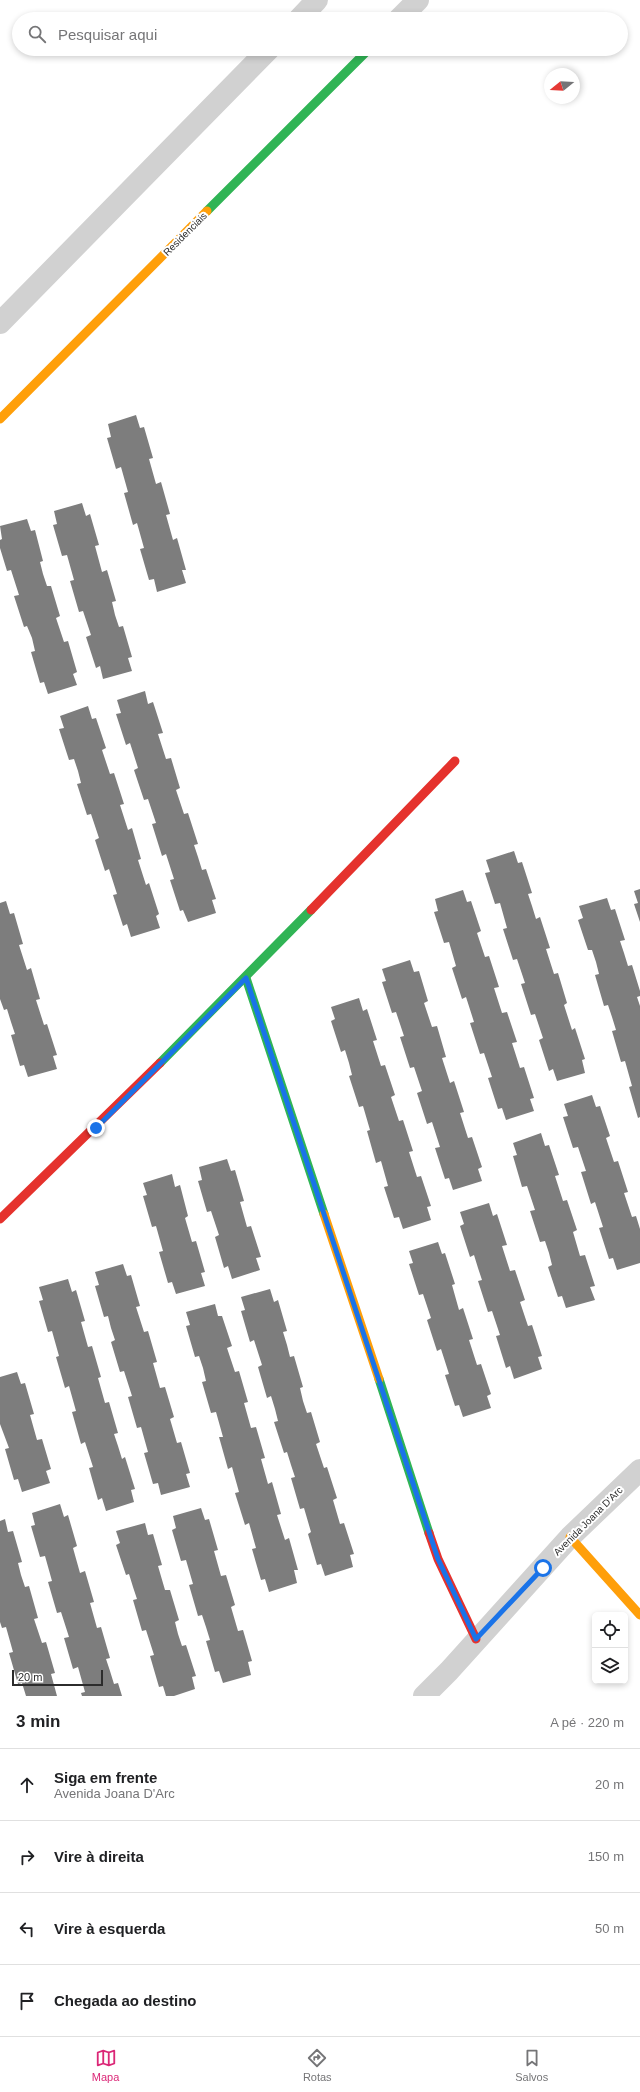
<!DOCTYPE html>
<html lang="pt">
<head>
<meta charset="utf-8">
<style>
  body { margin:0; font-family:Helvetica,sans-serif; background:#f2f2f2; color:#202124 }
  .controls { position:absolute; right:12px; bottom:12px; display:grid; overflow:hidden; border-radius:6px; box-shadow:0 2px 6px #0003 }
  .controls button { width:36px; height:36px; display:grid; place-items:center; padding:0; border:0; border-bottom:1px solid #e0e0e0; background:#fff; color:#202124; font:20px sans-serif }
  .compass { position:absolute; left:544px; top:68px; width:36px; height:36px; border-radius:50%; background:#fff; box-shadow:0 2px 6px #0003; rotate:252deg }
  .scale { position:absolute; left:12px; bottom:10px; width:91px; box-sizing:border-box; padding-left:4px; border:2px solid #2c2c2c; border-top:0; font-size:11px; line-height:14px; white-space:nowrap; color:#2c2c2c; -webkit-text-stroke:3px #fff; paint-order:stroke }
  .stop { position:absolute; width:12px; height:12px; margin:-9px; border:3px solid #1a73e8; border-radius:50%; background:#fff }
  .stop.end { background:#1a73e8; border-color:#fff; box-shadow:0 1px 4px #0008 }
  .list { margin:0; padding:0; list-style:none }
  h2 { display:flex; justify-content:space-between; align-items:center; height:52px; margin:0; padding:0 16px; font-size:17px }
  h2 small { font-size:13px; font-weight:400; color:#757577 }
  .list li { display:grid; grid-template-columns:26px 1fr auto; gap:12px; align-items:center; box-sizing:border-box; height:72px; padding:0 16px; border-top:1px solid #e0e0e0 }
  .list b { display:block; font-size:15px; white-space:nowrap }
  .list p { margin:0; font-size:13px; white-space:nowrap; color:#757577 }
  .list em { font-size:13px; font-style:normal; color:#757577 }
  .icon { flex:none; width:22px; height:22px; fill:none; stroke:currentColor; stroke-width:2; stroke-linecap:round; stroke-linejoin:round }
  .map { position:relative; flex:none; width:640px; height:1696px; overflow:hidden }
  .search { position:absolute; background:#fff; box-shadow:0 2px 6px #0003; left:12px; right:12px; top:12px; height:44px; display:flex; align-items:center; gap:10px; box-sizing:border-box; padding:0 14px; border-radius:22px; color:#757577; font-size:15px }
  .sheet { height:340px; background:#fff }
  nav { display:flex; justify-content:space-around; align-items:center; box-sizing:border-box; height:56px; border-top:1px solid #e0e0e0; background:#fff; font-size:11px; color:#757577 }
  nav a { display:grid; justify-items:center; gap:2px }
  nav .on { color:#db2777 }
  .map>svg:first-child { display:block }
  .building { fill:#7d7d7d }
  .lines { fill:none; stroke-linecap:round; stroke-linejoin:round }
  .street { stroke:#d1d1d1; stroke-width:22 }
  .fast { stroke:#30b455; stroke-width:9 }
  .slow { stroke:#ff9f0a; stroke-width:9 }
  .jam { stroke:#e5322d; stroke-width:9 }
  .route { stroke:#1a73e8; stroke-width:5 }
  .labels { text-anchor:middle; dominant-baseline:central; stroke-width:4; stroke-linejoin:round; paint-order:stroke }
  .street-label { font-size:10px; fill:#2c2c2c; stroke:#fff }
</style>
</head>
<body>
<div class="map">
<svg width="640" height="1696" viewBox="0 0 640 1696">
  <rect width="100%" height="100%" fill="#fff"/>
  <g class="building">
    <polygon points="136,415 140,428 144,427 153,458 149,459 156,484 161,482 170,514 166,515 173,540 177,538 186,570 182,570 186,583 157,592 154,579 149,580 140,549 144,548 137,523 133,525 124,493 128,492 121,467 116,469 107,438 111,437 108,424"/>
    <polygon points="82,503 86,516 90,514 99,545 95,546 102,572 107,570 116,601 112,602 115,615 119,627 123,626 132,657 128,658 132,671 103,679 100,666 96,668 86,637 91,635 83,611 79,612 70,581 74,580 67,555 62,556 53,525 57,524 54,511"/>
    <polygon points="27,519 31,531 35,530 43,561 40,562 43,574 47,586 51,586 60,616 56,618 64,642 68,641 77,672 73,674 77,685 48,694 44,682 40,683 31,652 35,651 32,638 27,626 24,627 14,596 19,595 11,570 7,571 0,548 0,540 2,539 0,526"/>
    <polygon points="145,691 148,704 153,702 163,733 158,734 166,759 171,758 180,788 176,790 184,814 188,813 198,844 194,845 198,857 202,870 206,869 216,899 212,900 216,913 188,922 183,910 180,911 170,880 174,879 166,854 162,856 152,824 156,823 148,799 144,800 134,770 138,768 130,743 126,745 116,714 121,713 117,700"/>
    <polygon points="88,706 92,719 96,718 106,748 102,750 110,774 114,773 124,804 120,805 128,830 132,828 141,859 138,860 146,885 149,883 159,914 156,916 160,928 131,937 127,924 123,926 113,895 117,894 109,869 105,871 95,840 99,838 91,814 87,815 77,784 81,783 78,771 74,759 69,760 59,729 64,728 60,716"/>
    <polygon points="514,851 518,863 522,862 532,893 528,894 532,906 536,919 540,917 550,948 546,949 554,974 558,973 567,1003 564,1005 572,1030 575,1028 585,1059 582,1060 585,1073 557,1081 553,1069 549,1071 539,1040 543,1038 535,1014 531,1015 521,984 525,983 517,959 513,960 503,929 507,928 500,903 495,904 485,873 490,872 486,860"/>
    <polygon points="640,889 640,922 634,904 638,903 634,891"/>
    <polygon points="463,890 467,902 471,901 481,931 477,933 485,957 489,956 499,987 494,988 502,1013 507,1012 517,1042 512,1043 520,1068 524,1067 534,1098 530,1099 534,1111 506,1120 502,1108 498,1109 488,1078 492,1077 484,1053 480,1054 470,1023 474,1022 466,997 462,999 452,968 456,966 449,942 444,943 434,912 438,911 435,899"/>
    <polygon points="607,898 611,910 615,909 625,940 620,941 624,953 628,966 632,965 640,991 640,996 637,997 640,1006 640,1117 638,1118 629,1087 632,1086 625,1061 621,1062 612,1031 616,1030 612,1017 608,1005 604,1006 595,975 599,974 596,962 592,950 588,950 578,920 583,918 579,906"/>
    <polygon points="6,901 10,914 14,913 23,944 19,945 27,970 31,968 40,999 36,1000 44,1025 47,1024 57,1055 53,1056 57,1069 28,1077 24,1065 20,1066 11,1035 15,1034 11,1022 7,1009 4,1010 0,999 0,903"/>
    <polygon points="410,960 414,972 419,971 428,1001 424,1003 432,1027 437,1026 446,1057 442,1058 450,1083 454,1081 464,1112 460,1113 468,1138 472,1137 482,1167 478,1169 482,1181 453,1190 449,1178 445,1179 435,1148 440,1147 432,1122 427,1124 417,1093 422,1091 414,1067 410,1068 400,1037 404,1036 396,1012 392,1013 382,982 386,981 382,969"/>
    <polygon points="359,998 363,1011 367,1009 377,1040 373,1041 381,1066 385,1065 395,1095 391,1097 399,1121 403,1120 413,1151 409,1152 417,1177 421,1176 431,1206 427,1207 431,1220 403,1229 399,1217 394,1218 384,1187 388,1186 381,1161 376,1163 367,1131 370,1130 363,1106 359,1107 349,1076 352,1075 349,1063 345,1050 341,1052 331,1021 335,1019 331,1007"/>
    <polygon points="592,1095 596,1107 600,1106 610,1136 606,1138 614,1162 618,1161 628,1192 624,1193 632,1217 636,1216 640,1229 640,1263 617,1270 613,1258 609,1259 599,1228 603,1227 595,1202 591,1204 581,1172 586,1171 578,1147 573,1148 563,1117 568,1116 564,1104"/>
    <polygon points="541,1133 545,1146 549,1145 559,1175 555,1176 563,1201 567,1200 577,1230 573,1232 580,1256 585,1255 595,1286 590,1287 595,1300 566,1308 562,1296 558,1297 548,1267 552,1265 549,1253 545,1241 540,1242 530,1211 535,1210 527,1186 522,1187 513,1156 517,1155 513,1143"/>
    <polygon points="227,1159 231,1171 235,1170 244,1201 240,1202 247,1227 251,1226 261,1257 256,1258 260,1270 232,1279 228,1266 224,1268 215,1237 219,1235 211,1211 207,1212 198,1181 202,1180 199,1167"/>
    <polygon points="172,1174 175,1187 180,1185 188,1216 185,1218 192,1242 196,1241 205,1272 201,1273 205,1286 176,1294 172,1282 168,1283 159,1252 163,1251 156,1226 152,1227 143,1196 147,1195 143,1183"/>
    <polygon points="489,1203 493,1216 497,1214 507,1245 502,1246 510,1271 515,1270 525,1300 520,1302 528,1326 532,1325 542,1356 538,1357 542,1369 514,1379 510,1366 506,1368 496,1336 500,1335 492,1311 488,1312 478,1281 482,1280 478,1268 474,1255 470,1257 460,1226 464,1224 460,1212"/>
    <polygon points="438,1242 442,1254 445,1253 455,1284 452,1285 459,1310 463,1308 473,1339 469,1340 477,1365 481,1364 491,1394 487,1396 491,1408 463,1417 459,1405 455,1406 445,1375 449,1374 441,1349 437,1351 427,1320 431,1318 423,1294 419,1295 409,1264 413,1263 409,1251"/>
    <polygon points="123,1264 127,1276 131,1275 140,1306 136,1307 144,1332 148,1331 157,1362 153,1363 160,1388 165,1387 174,1417 170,1419 177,1443 181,1442 190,1473 186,1474 190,1487 161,1495 158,1483 153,1484 144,1453 148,1452 141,1427 137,1428 128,1397 132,1396 124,1371 120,1372 111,1342 115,1340 111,1328 108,1316 104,1317 95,1286 99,1285 95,1272"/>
    <polygon points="68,1279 72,1292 76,1290 85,1321 81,1322 88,1347 92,1346 101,1377 98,1378 105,1403 109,1402 118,1433 114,1434 118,1446 122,1459 125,1457 135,1489 131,1490 134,1502 106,1511 102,1498 98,1500 89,1468 93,1467 85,1442 81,1444 72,1412 76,1411 69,1386 65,1388 56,1357 59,1356 52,1331 48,1332 39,1301 43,1300 39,1287"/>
    <polygon points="270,1289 274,1302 278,1300 287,1331 283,1332 287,1345 290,1357 294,1356 303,1387 300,1388 303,1401 307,1413 311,1412 320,1442 316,1444 324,1468 327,1467 337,1498 333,1500 340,1524 344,1523 354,1554 350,1555 353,1567 325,1576 321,1564 317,1565 308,1534 311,1532 304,1508 300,1509 291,1478 295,1477 291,1465 287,1452 284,1453 274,1422 278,1421 275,1409 271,1396 267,1398 258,1367 262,1365 254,1340 250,1342 241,1311 245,1310 241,1297"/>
    <polygon points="215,1304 218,1316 222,1316 232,1346 227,1348 235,1372 239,1371 248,1402 244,1403 251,1428 256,1427 265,1458 261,1459 268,1484 272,1482 281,1514 277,1515 285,1540 289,1538 298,1570 294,1570 297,1583 269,1592 265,1579 261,1580 252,1549 256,1548 249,1523 245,1525 235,1493 239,1492 232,1467 228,1469 219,1437 223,1437 216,1412 211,1413 202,1382 206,1381 203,1368 199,1356 195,1357 186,1326 190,1325 186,1312"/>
    <polygon points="17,1372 21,1384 25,1383 34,1414 30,1415 37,1440 42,1439 51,1469 46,1471 50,1483 22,1492 18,1479 14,1480 5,1449 9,1448 0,1424 0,1377"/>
    <polygon points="60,1504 64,1517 68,1515 77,1546 73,1548 80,1573 85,1571 94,1602 90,1603 97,1628 101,1627 110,1658 106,1659 110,1671 114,1684 118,1683 122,1696 82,1696 81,1693 85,1692 78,1667 73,1669 64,1638 69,1637 61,1612 57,1613 48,1582 52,1581 45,1556 40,1557 31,1526 35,1525 32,1513"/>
    <polygon points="201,1508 205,1520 209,1519 218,1550 214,1551 221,1576 226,1575 235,1605 231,1607 238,1631 243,1630 252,1661 248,1662 251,1675 223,1683 219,1671 215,1672 206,1641 210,1640 206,1627 202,1615 198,1616 189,1585 193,1584 186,1560 181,1561 172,1530 176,1528 173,1516"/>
    <polygon points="5,1519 8,1532 13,1531 22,1562 18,1563 21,1575 25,1587 29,1586 38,1618 34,1619 42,1643 46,1642 55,1673 51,1674 57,1696 26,1696 22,1683 18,1684 9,1653 13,1652 6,1627 2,1628 0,1622 0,1521"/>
    <polygon points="145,1523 148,1535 153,1534 162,1565 158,1566 165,1590 170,1590 179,1620 175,1622 178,1634 182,1646 186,1645 196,1676 192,1677 195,1689 174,1696 166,1696 163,1686 159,1687 150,1656 154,1655 146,1630 142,1631 133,1600 137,1599 133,1587 129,1574 126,1575 116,1545 120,1543 116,1531"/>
  </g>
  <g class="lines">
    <g class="street">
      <polyline points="299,19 317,0"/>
      <polyline points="399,19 418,0"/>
      <polyline points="0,323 269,49"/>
      <polyline points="424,1696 449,1671 570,1537 640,1470"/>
    </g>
    <g class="fast">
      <polyline points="207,211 369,49"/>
      <polyline points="246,978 324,1214"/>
      <polyline points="160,1063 311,910"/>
      <polyline points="379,1379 429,1533"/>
    </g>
    <g class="slow">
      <polyline points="0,419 207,211"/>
      <polyline points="324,1214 379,1379"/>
      <polyline points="570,1537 640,1615"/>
    </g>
    <g class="jam">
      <polyline points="311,910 455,761"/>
      <polyline points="0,1219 160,1063"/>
      <polyline points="429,1533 438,1559 476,1639"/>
    </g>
  </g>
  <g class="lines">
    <polyline class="route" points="96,1128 246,978 438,1559 476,1639 543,1568"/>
  </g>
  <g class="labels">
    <g class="street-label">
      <text transform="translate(185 234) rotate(-45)">Residenciais</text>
      <text transform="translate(588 1521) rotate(-45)">Avenida Joana D'Arc</text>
    </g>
  </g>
</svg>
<div class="controls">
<button><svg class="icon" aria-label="locate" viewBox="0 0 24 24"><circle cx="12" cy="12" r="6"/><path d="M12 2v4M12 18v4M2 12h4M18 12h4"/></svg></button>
<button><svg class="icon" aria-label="layers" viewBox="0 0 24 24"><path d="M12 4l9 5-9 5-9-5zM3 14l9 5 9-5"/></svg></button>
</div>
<svg class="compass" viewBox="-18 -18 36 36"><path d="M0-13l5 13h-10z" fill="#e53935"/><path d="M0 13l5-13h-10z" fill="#757577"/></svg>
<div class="scale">20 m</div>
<div class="stop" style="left:543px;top:1568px"></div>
<div class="stop end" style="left:96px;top:1128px"></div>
<div class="search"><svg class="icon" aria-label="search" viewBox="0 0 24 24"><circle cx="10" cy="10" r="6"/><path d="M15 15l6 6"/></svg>Pesquisar aqui</div>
</div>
<section class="sheet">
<h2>3 min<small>A pé · 220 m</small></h2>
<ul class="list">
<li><svg class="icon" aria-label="ahead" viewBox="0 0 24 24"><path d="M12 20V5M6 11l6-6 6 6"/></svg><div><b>Siga em frente</b><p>Avenida Joana D'Arc</p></div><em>20 m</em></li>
<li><svg class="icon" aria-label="right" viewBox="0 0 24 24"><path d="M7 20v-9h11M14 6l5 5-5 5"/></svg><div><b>Vire à direita</b></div><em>150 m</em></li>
<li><svg class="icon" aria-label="left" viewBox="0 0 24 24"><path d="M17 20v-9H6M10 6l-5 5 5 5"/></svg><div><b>Vire à esquerda</b></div><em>50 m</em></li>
<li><svg class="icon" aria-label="arrive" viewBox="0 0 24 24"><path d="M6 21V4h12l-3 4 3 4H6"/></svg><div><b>Chegada ao destino</b></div></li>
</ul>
</section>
<nav>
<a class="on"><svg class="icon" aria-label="map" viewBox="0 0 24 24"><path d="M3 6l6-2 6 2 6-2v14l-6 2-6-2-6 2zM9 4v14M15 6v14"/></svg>Mapa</a>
<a><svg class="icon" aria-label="directions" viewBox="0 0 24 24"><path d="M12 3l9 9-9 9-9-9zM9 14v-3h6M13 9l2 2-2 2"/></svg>Rotas</a>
<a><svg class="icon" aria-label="saved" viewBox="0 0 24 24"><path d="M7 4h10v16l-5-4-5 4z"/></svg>Salvos</a>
</nav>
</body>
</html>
